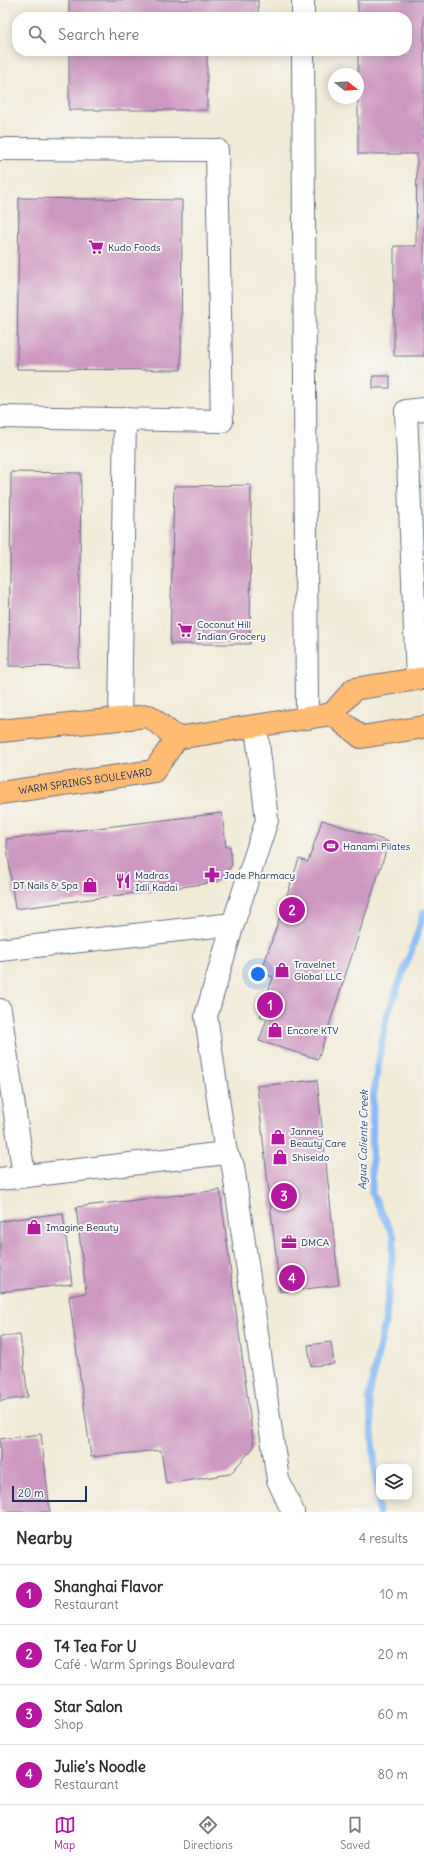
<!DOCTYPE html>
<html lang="en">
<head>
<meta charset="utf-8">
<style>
  body { margin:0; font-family:Delius,sans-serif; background:#f7f7f7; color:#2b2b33 }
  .controls { position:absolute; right:12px; bottom:12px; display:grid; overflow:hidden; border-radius:8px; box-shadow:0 2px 10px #0003 }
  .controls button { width:36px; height:36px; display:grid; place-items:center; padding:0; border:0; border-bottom:1px solid #e1e1e2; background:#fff; color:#2b2b33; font:20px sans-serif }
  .compass { position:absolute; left:328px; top:68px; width:36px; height:36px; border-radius:50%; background:#fff; box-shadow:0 2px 10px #0003; rotate:107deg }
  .scale { position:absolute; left:12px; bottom:10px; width:75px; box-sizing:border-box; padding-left:4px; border:2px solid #1b2f5e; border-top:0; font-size:11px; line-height:14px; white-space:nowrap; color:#1b2f5e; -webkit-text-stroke:3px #f6f6f2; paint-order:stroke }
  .you { position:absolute; left:258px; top:974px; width:14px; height:14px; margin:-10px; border:3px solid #fff; border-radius:50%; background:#1a73e8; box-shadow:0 0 0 6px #1a73e833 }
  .badge { display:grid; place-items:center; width:26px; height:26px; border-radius:50%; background:#b5179e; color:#fff; font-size:13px; font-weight:700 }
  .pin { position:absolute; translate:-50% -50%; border:2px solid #fff; box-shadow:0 1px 4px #0006 }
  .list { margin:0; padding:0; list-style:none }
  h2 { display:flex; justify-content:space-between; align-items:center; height:52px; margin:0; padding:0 16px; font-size:17px }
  h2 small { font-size:13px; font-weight:400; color:#7c7c81 }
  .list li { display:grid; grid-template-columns:26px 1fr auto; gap:12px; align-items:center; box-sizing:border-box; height:60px; padding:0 16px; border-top:1px solid #e1e1e2 }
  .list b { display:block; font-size:15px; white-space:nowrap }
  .list p { margin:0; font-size:13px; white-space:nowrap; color:#7c7c81 }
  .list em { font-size:13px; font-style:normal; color:#7c7c81 }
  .icon { flex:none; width:22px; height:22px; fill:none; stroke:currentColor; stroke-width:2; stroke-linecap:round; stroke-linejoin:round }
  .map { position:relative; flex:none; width:424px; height:1512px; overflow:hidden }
  .search { position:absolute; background:#fff; box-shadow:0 2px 10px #0003; left:12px; right:12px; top:12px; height:44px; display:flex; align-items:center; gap:10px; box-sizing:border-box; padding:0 14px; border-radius:16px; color:#7c7c81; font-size:15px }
  .sheet { height:292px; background:#fff }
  nav { display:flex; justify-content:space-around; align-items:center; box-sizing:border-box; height:56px; border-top:1px solid #e1e1e2; background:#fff; font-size:11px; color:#7c7c81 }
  nav a { display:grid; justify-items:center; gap:2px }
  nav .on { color:#b5179e }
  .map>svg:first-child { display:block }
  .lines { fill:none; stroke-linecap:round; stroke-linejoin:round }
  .stream { stroke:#87bbf5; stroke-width:7 }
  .building { fill:#cd98c1 }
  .minor-casing { stroke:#667088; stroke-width:24 }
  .major-casing { stroke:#667088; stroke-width:24 }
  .minor { stroke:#fff; stroke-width:22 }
  .major { stroke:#ffbb71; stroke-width:22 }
  .labels { text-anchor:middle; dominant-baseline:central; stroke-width:4; stroke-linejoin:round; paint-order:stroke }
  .poi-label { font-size:10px; fill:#1b2f5e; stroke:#f6f6f2; text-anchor:start }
  .street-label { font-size:10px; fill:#1b2f5e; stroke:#f6f6f2 }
  .water-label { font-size:11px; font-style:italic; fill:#365284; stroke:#f6f6f2 }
</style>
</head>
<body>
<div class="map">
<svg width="424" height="1512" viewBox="0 0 424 1512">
  <rect width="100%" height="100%" fill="#f6f6f2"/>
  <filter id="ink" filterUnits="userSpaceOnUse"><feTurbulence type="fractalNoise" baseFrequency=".025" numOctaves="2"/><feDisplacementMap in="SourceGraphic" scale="8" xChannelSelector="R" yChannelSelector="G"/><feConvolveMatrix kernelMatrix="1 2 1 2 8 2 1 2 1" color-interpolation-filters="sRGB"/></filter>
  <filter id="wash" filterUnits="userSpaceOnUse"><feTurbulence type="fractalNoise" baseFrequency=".012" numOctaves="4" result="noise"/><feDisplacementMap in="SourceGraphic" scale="16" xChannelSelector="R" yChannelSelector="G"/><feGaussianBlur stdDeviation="0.9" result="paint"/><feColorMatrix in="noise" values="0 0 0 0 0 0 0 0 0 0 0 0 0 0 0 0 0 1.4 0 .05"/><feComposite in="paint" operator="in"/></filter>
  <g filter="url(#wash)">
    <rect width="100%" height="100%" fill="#f1ead6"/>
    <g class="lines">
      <polyline class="stream" points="379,1512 369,1396 386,1318 394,1237 372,1194 373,1097 386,1018 412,949 424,912"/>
    </g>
    <g id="blocks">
      <g class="building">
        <rect x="69" y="0" width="189" height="17"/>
        <polygon points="358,0 424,0 424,356 394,356 394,246 416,246 417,154 358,154 358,51 407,51 407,17 358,17"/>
        <rect x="69" y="51" width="138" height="59"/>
        <polygon points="19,198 182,200 181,370 17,369"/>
        <rect x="373" y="376" width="17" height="12"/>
        <polygon points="11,472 81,473 79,667 9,666"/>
        <polygon points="251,485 250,644 170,644 174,486"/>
        <polygon points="222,813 226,847 230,846 232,865 218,882 15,909 6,839"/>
        <polygon points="322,820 389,842 318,1059 259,1041 267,1019 260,1017 273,977 261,973 299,859 308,862"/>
        <polygon points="317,1080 339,1285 280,1292 257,1086"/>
        <polygon points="220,1190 254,1447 230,1474 166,1484 161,1450 91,1457 69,1296 86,1293 76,1207"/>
        <polygon points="63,1213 72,1284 0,1292 0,1221"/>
        <polygon points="20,1335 28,1397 0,1401 0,1337"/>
        <polygon points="331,1342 334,1364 311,1366 308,1345"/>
        <polygon points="41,1434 50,1512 0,1512 0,1439"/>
      </g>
    </g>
  </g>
  <g filter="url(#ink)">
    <use href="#blocks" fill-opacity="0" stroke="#667088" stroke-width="1"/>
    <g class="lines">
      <g class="minor-casing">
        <g id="minor">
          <polyline points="303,0 303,17"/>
          <polyline points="303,51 307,718"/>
          <polyline points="0,149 217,150 222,421 0,417"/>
          <polyline points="417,678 406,411 424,409"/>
          <polyline points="120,718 125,419"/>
          <polyline points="0,950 233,924"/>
          <polyline points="0,1010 24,1176"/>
          <polyline points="226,1153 233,1166 278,1480 293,1512"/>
          <polyline points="0,1179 226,1153 206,1016 233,924 267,820 256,726"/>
        </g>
      </g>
      <g class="major-casing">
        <g id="major">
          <polyline points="332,714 361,737 424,727"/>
          <polyline points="0,731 149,716 177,738"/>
          <path id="s1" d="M0,793L154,771L177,738L332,714L354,689L424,678"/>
        </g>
      </g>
      <use href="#minor" class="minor"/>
      <use href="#major" class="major"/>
    </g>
  </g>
  <defs>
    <g id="supermarket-bare" transform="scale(1.2)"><path d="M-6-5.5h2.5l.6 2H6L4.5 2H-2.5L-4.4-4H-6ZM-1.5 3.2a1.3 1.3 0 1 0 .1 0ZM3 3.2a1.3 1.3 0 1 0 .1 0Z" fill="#b5179e" stroke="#f6f6f2" stroke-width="2.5" paint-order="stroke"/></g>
    <g id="stadium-bare" transform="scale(1.2)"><path d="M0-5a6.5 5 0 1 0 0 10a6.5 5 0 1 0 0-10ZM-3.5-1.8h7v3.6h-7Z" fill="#b5179e" stroke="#f6f6f2" stroke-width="2.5" paint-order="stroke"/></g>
    <g id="pharmacy-bare" transform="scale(1.2)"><path d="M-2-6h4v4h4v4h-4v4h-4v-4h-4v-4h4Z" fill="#b5179e" stroke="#f6f6f2" stroke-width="2.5" paint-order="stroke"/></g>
    <g id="restaurant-bare" transform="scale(1.2)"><path d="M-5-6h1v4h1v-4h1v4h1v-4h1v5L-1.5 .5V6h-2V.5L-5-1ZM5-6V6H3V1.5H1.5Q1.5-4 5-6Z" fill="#b5179e" stroke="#f6f6f2" stroke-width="2.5" paint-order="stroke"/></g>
    <g id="shop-bare" transform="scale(1.2)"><path d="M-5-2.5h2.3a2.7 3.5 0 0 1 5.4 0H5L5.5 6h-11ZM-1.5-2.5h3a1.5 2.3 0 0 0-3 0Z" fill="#b5179e" stroke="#f6f6f2" stroke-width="2.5" paint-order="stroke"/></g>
    <g id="office-bare" transform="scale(1.2)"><path d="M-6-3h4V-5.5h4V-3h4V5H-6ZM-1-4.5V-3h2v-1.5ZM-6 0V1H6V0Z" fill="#b5179e" stroke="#f6f6f2" stroke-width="2.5" paint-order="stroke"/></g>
  </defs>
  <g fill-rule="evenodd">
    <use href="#supermarket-bare" x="96" y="247"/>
    <use href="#supermarket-bare" x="185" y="630"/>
    <use href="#stadium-bare" x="331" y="846"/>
    <use href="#pharmacy-bare" x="212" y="875"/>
    <use href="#restaurant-bare" x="123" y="881"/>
    <use href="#shop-bare" x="90" y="885"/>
    <use href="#shop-bare" x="282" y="970"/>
    <use href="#shop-bare" x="275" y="1030"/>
    <use href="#shop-bare" x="278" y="1137"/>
    <use href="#shop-bare" x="280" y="1157"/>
    <use href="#shop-bare" x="34" y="1227"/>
    <use href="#office-bare" x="289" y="1242"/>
  </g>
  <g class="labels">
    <g class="poi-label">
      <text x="108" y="247">Kudo Foods</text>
      <text x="197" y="624">Coconut Hill<tspan x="197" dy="12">Indian Grocery</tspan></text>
      <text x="343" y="846">Hanami Pilates</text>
      <text x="135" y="875">Madras<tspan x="135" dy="12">Idli Kadai</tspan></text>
      <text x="224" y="875">Jade Pharmacy</text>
      <text x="78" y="885" text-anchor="end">DT Nails &amp; Spa</text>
      <text x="294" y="964">Travelnet<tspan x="294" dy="12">Global LLC</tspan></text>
      <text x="287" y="1030">Encore KTV</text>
      <text x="290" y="1131">Janney<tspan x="290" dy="12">Beauty Care</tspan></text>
      <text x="292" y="1157">Shiseido</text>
      <text x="46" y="1227">Imagine Beauty</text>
      <text x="301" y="1242">DMCA</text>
    </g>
    <g class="street-label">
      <text stroke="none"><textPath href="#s1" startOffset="86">WARM SPRINGS BOULEVARD</textPath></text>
    </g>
    <g class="water-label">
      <text transform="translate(363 1140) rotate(-89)">Agua Caliente Creek</text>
    </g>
  </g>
</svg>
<div class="controls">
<button><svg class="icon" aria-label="layers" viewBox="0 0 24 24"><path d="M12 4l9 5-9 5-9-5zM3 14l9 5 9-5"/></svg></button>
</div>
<svg class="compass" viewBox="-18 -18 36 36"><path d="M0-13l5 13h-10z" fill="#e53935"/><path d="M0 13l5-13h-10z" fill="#7c7c81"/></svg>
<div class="scale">20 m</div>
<div class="you"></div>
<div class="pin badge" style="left:270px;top:1005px">1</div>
<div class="pin badge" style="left:292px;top:910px">2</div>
<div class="pin badge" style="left:284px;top:1196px">3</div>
<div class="pin badge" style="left:292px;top:1278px">4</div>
<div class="search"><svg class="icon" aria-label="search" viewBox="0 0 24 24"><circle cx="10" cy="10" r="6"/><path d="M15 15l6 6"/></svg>Search here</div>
</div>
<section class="sheet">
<h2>Nearby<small>4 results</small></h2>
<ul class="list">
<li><span class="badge">1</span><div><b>Shanghai Flavor</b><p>Restaurant</p></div><em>10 m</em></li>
<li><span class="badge">2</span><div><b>T4 Tea For U</b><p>Café · Warm Springs Boulevard</p></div><em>20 m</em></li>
<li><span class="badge">3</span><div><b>Star Salon</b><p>Shop</p></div><em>60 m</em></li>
<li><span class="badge">4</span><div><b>Julie's Noodle</b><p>Restaurant</p></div><em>80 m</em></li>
</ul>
</section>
<nav>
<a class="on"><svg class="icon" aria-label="map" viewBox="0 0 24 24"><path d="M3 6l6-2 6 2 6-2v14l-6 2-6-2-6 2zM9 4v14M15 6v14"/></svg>Map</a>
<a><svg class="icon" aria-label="directions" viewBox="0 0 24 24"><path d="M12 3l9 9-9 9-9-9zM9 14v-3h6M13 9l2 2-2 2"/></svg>Directions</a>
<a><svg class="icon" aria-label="saved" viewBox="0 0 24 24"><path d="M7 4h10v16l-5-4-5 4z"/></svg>Saved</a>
</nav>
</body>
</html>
